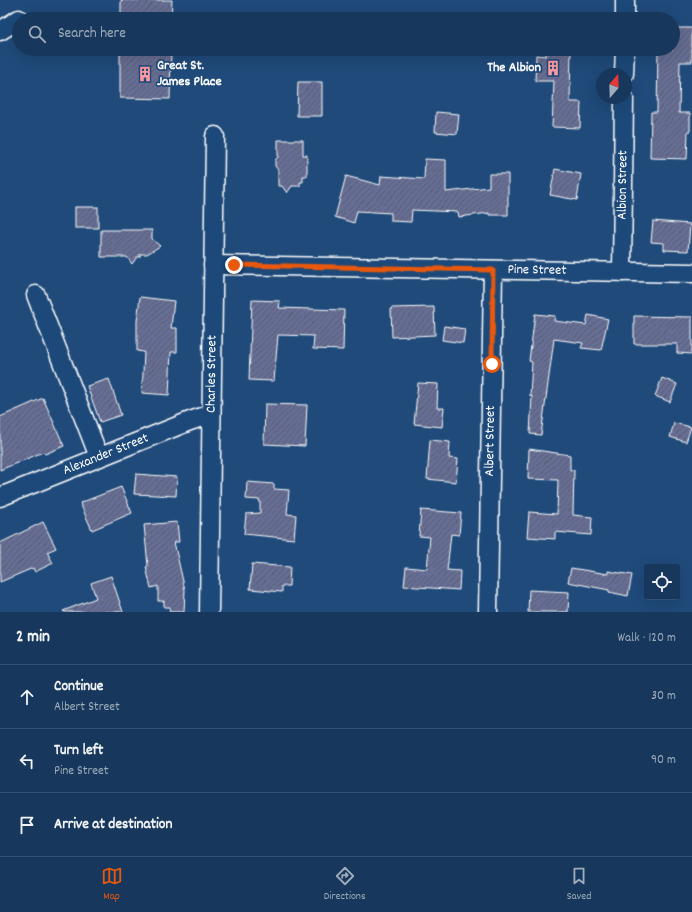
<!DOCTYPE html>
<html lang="en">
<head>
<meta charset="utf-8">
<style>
  body { margin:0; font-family:Dekko,sans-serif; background:#203f62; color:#f1f3f6 }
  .controls { position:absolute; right:12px; bottom:12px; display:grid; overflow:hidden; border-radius:4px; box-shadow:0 4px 16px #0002 }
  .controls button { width:36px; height:36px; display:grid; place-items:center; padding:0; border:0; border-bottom:1px solid #365272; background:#17385c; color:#f1f3f6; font:20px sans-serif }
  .compass { position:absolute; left:596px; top:68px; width:36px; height:36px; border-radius:50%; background:#17385c; box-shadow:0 4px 16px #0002; rotate:19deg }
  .stop { position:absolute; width:12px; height:12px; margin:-9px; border:3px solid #ea580c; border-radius:50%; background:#fff }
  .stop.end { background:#ea580c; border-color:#fff; box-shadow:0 1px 4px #0008 }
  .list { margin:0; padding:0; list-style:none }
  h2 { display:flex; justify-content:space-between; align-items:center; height:52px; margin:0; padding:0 16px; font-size:17px }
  h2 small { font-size:13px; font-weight:400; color:#9eacbb }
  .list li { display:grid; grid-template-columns:26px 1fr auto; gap:12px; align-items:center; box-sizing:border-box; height:64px; padding:0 16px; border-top:1px solid #365272 }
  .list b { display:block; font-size:15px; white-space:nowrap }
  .list p { margin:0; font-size:13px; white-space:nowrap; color:#9eacbb }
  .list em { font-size:13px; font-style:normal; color:#9eacbb }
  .icon { flex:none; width:22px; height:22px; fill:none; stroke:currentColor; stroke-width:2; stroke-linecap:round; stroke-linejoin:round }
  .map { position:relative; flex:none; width:692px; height:612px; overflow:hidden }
  .search { position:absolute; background:#17385c; box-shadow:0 4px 16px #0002; left:12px; right:12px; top:12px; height:44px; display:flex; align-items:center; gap:10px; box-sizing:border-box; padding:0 14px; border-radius:22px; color:#9eacbb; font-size:15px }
  .sheet { height:244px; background:#17385c }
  nav { display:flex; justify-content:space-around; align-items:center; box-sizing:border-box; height:56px; border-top:1px solid #365272; background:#17385c; font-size:11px; color:#9eacbb }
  nav a { display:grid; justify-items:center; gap:2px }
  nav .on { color:#ea580c }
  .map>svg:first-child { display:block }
  .building { fill:url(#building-hatch); stroke:#fff }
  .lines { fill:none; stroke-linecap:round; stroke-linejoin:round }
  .minor-casing { stroke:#fff; stroke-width:21 }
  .minor { stroke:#1f4a7a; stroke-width:18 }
  .route { stroke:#ea580c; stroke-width:5 }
  .labels { text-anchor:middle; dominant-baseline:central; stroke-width:3.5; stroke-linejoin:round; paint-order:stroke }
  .poi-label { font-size:14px; font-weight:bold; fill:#fff; stroke:#1f4a7a; text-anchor:start }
  .street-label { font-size:14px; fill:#fff; stroke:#1f4a7a }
</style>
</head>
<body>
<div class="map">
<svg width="692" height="612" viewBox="0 0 692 612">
  <defs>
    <pattern id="building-hatch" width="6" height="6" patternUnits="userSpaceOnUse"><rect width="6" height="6" fill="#666e95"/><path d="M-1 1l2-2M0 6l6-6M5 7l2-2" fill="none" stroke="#585b6d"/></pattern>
  </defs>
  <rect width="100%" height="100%" fill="#1f4a7a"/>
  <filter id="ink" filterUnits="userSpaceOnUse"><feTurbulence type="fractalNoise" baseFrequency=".025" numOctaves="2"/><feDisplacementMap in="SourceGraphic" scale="8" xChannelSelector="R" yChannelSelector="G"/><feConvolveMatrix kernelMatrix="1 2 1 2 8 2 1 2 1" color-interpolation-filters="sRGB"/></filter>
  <g filter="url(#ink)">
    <g class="building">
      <polygon points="121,0 172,0 171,19 121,19"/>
      <polygon points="673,28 692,28 692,62 680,62 679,113 690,113 690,131 688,131 687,159 650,158 651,112 657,112 658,49 673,49"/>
      <polygon points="120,49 171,49 170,99 120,98"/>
      <polygon points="546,49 571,49 570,102 581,102 580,128 552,127 554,81 535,81 536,55 546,56"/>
      <polygon points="298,82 322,82 322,116 297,116"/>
      <polygon points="436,112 459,114 457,134 435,132"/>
      <polygon points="278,140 303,140 303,155 307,155 307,176 303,176 303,182 300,182 300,186 292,186 287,193 282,186 278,186 278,170 275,166 275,160 278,157"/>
      <polygon points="425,159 446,160 446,192 489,187 489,174 508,174 508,215 489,215 489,213 459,217 458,212 412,210 411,222 391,221 391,213 357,211 354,223 335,217 346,176 380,185 381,176 424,179"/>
      <polygon points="555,169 581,174 577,200 550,195"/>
      <rect x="75" y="207" width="23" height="21"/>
      <polygon points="653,221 690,224 688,251 664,250 664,243 651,242"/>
      <polygon points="101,230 152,230 152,239 160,246 147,254 140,254 140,257 137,257 132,264 127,257 101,257"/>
      <polygon points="140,297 174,301 171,328 177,328 177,352 171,352 169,395 142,393 144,352 137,351 137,321"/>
      <polygon points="252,300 280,301 279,308 344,310 343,350 313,349 314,336 278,335 274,381 249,380"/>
      <polygon points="434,307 435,335 392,337 391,308"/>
      <polygon points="535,314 555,316 554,321 586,325 588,315 608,319 601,350 581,348 583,343 554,339 541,435 530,434 532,396 530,396 532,362 529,361"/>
      <polygon points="634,316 692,317 692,354 677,353 677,344 634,344"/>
      <polygon points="444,326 465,329 463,343 442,340"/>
      <polygon points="662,378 677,384 670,402 655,396"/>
      <polygon points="109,379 121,415 100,422 87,386"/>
      <polygon points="418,383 438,384 437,408 444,408 442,427 414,424"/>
      <polygon points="43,398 64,446 45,454 43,452 0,470 0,417"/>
      <polygon points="265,404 307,405 305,446 264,444"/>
      <polygon points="674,423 691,427 686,442 670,437"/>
      <polygon points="430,440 450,442 449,458 458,459 456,482 427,479"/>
      <polygon points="529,449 570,455 570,470 574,470 573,515 592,517 591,535 555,532 555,539 527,537 529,512 557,514 558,480 528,479"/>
      <polygon points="136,474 177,477 176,496 134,494"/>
      <polygon points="247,482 274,484 274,489 289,490 287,514 296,515 294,539 244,534 246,514 260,513 260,500 246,499"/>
      <polygon points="121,487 132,513 92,530 80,503"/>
      <polygon points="421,510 461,513 459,535 451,534 447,570 460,571 459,590 404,586 406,567 427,569 430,537 419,536"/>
      <polygon points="43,522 56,548 47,552 53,563 35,572 33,568 0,582 0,543"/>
      <polygon points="177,522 179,542 174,542 185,590 184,612 169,612 170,607 164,607 164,601 158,601 158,586 151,588 146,567 148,566 144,525"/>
      <polygon points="252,564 290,567 289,586 282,586 282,592 250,589"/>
      <polygon points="571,568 608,574 608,571 632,575 628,596 609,592 609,590 568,582"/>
      <polygon points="111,576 123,612 64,612 63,611 96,598 91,583"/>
      <polygon points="529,590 569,592 568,612 528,612"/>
    </g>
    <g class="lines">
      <g class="minor-casing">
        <g id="minor">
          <polyline points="625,19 625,0"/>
          <polyline points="0,31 19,19"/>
          <polyline points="624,74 625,49"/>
          <path id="s1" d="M213,265L692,273"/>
          <path id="s2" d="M622,272L624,98"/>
          <polyline points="36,295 99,457"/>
          <path id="s3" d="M0,497L190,421L211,414"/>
          <path id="s4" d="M209,612L215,136"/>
          <path id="s5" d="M488,612L493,270"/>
        </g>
      </g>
      <use href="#minor" class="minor"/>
    </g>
  </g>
  <g class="lines" filter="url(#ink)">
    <polyline class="route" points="234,265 493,270 492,364"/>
  </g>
  <defs>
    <g id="building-bare" transform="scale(1.2)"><path d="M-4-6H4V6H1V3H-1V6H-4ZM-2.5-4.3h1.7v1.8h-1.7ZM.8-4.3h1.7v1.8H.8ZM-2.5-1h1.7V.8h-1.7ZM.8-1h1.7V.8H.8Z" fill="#ff9aa2" stroke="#1f4a7a" stroke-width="2.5" paint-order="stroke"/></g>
  </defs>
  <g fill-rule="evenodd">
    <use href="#building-bare" x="553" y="68"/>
    <use href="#building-bare" x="145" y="74"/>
  </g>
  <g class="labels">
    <g class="poi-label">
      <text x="157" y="66">Great St.<tspan x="157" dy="16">James Place</tspan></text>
      <text x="541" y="68" text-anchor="end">The Albion</text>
    </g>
    <g class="street-label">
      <text stroke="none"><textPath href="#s2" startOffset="87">Albion Street</textPath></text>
      <text stroke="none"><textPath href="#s1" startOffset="324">Pine Street</textPath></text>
      <text stroke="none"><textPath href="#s4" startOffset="238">Charles Street</textPath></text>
      <text stroke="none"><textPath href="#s5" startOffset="171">Albert Street</textPath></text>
      <text stroke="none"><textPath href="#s3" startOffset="114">Alexander Street</textPath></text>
    </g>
  </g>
</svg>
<div class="controls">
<button><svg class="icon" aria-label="locate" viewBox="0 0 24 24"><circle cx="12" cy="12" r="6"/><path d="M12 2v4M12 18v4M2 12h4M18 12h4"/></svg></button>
</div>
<svg class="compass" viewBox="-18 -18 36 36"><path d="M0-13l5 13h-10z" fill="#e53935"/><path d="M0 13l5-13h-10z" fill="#9eacbb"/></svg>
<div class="stop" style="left:492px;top:364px"></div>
<div class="stop end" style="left:234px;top:265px"></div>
<div class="search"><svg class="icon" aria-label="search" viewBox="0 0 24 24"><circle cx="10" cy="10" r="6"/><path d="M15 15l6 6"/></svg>Search here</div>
</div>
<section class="sheet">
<h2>2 min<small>Walk · 120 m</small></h2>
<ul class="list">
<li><svg class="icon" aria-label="ahead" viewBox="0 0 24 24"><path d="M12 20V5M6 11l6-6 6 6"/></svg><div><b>Continue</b><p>Albert Street</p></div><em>30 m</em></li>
<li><svg class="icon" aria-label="left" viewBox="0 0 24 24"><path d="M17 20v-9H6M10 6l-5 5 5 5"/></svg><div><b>Turn left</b><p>Pine Street</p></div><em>90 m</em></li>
<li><svg class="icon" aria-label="arrive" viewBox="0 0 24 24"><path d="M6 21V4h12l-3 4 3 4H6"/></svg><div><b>Arrive at destination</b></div></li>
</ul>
</section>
<nav>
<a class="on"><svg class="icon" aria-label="map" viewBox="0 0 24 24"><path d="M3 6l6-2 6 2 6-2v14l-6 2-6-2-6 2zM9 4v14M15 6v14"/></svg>Map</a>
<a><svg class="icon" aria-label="directions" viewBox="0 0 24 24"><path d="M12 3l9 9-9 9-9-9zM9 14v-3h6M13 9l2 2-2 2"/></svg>Directions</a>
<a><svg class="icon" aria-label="saved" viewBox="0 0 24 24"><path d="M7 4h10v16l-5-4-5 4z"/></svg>Saved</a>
</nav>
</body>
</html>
